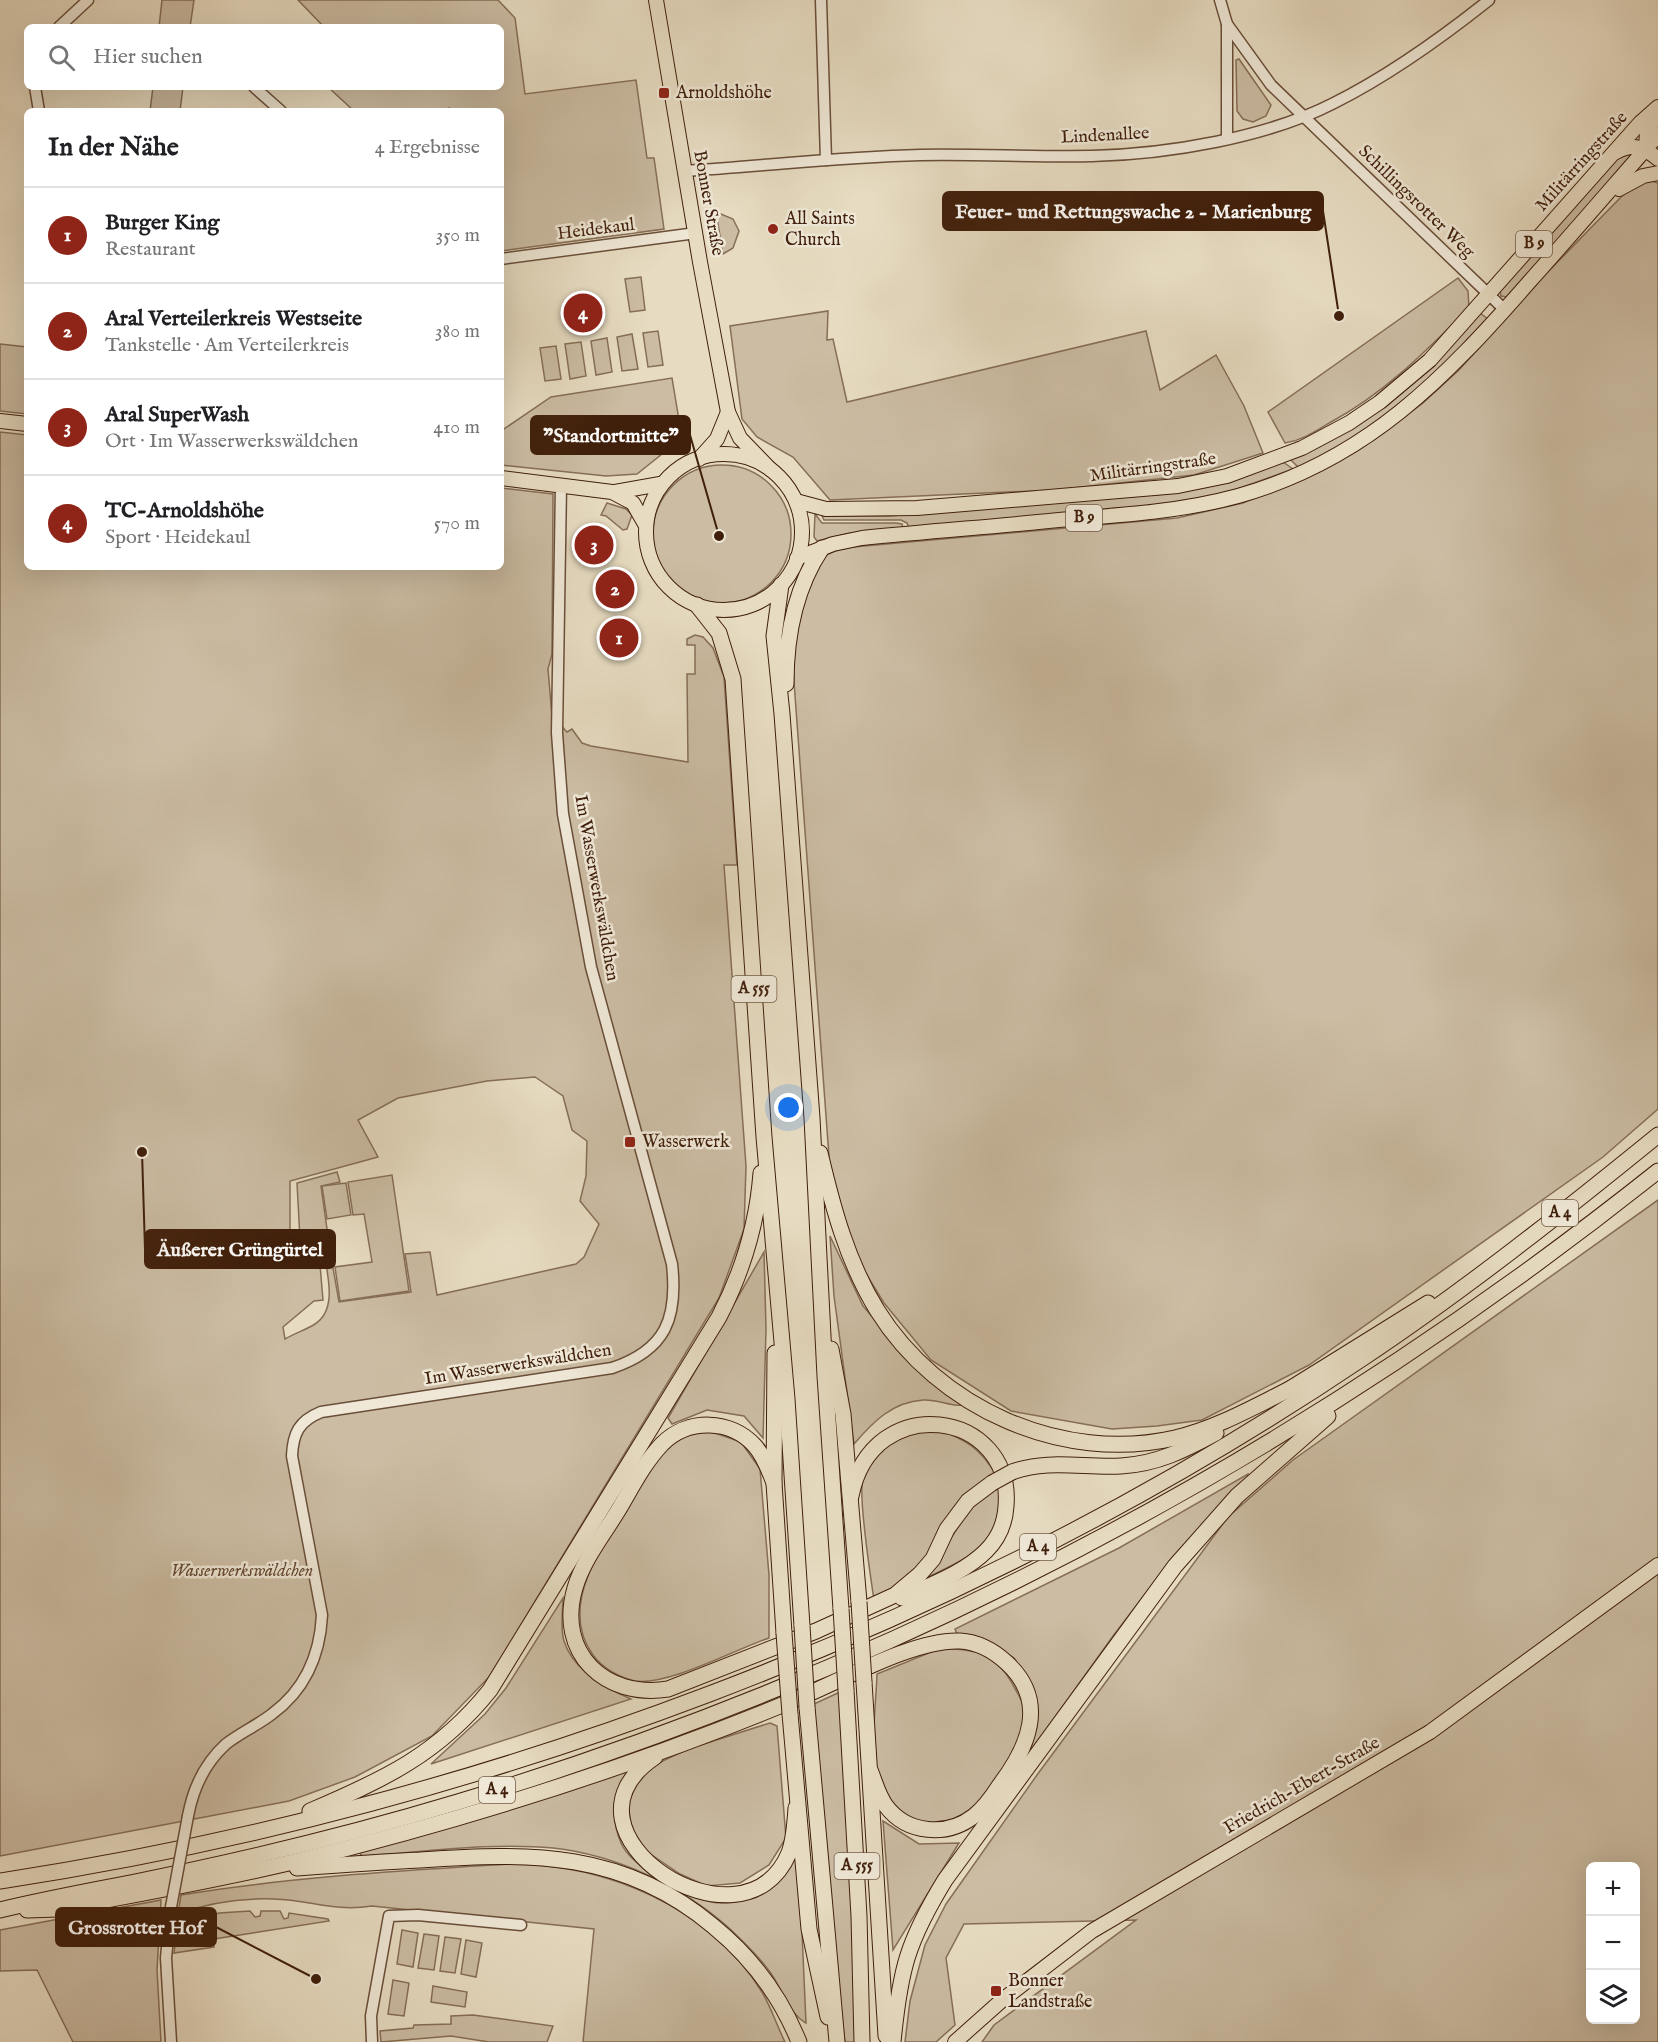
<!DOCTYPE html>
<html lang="de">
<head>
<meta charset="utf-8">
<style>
  body { margin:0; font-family:"IM FELL English",serif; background:#f2f2f2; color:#202124 }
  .controls { position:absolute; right:18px; bottom:18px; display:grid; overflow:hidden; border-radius:9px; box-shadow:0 6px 24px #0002 }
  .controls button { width:54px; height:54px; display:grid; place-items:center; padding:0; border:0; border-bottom:2px solid #e0e0e0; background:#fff; color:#202124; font:30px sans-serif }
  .you { position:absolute; left:789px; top:1108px; width:21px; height:21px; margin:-15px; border:4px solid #fff; border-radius:50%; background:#1a73e8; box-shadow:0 0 0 9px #1a73e833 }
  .badge { display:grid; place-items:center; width:39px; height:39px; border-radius:50%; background:#8f2418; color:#fff; font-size:20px; font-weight:700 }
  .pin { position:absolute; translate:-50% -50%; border:3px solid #fff; box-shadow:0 2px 6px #0006 }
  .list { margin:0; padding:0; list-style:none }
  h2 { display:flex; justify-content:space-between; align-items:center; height:78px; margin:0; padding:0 24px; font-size:26px }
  h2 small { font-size:20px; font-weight:400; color:#757577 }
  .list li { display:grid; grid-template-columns:39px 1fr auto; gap:18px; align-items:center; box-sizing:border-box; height:96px; padding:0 24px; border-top:2px solid #e0e0e0 }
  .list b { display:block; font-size:22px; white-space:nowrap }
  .list p { margin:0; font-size:20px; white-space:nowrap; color:#757577 }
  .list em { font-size:20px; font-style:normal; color:#757577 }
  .icon { flex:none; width:33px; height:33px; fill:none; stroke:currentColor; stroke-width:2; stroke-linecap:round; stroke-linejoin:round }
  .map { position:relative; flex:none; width:1658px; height:2042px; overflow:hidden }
  .search { position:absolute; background:#fff; box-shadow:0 6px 24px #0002; left:24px; top:24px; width:480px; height:66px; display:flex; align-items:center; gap:15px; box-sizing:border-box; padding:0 21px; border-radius:9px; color:#757577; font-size:22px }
  .panel { position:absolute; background:#fff; box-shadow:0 6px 24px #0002; left:24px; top:108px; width:480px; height:462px; border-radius:9px }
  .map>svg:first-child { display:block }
  .green { fill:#cbbca3; stroke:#866e57; stroke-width:1.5; fill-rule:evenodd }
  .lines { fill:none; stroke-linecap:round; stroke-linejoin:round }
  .minor-casing { stroke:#6a4e39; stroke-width:13 }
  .major-casing { stroke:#401f0b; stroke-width:16 }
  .highway-casing { stroke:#401f0b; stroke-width:17 }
  .minor { stroke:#efe8d7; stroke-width:10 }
  .major { stroke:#e7dcc2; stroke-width:14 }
  .highway { stroke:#e7dcc2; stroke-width:15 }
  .minor-bridge-casing { stroke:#6a4e39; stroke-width:13; stroke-linecap:butt }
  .highway-bridge-casing { stroke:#401f0b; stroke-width:17; stroke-linecap:butt }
  .minor-bridge { stroke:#efe8d7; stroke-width:10 }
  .highway-bridge { stroke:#e7dcc2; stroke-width:15 }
  .poi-dot { fill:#8f2418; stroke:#efe8d7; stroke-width:2 }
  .labels { text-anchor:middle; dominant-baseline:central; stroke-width:5; stroke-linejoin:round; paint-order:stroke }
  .shield { fill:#efe8d7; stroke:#745b48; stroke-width:1.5 }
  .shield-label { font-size:16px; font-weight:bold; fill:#401f0b }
  .poi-label { font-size:18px; fill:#401f0b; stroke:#efe8d7; text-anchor:start }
  .street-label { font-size:18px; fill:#401f0b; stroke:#efe8d7 }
  .park-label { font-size:18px; font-style:italic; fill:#634631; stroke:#efe8d7 }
  .leader { fill:none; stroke:#401f0b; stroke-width:2 }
  .callout-dot { fill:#401f0b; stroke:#efe8d7; stroke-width:2 }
  .callout { fill:#401f0b; stroke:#401f0b; stroke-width:2 }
  .callout-label { font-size:20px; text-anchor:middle; font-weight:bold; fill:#fff }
</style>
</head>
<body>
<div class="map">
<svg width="1658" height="2042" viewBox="0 0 1658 2042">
  <rect width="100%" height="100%" fill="#e7dcc2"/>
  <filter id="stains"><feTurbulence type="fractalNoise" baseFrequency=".00333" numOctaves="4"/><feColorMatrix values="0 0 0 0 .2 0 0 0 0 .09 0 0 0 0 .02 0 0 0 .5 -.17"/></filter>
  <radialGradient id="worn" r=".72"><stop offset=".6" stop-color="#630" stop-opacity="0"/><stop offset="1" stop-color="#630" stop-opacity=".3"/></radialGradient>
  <g class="green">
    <polygon points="162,0 194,0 190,27 159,27"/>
    <polygon points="298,0 498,0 515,18 525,94 636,80 647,158 654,158 664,229 501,251 501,111 453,111 449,108 446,111 354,111 328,87 501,87 501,27 324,27"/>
    <polygon points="1239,59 1271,105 1266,116 1253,122 1243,119 1237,111 1236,60"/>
    <polygon points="153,87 183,87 180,111 150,111"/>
    <polygon points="1629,153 1630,159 1507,297 1501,296 1500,291 1618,157"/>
    <path d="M1649,180L1658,183V1109L1603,1157L1309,1365L1202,1420L1157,1426L1112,1429L1011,1411L931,1360L884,1303L865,1272L851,1241L830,1170L792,655L811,569C823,554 834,550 853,547L1177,518L1243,503L1320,471L1360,449L1423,403L1459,370L1540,280L1620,198L1633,186Z"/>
    <polygon points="716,212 733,219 739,231 733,248 723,254"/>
    <polygon points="641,277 645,310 630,312 625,279"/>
    <path d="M1458,278L1468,291L1469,308C1426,351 1385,393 1331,422C1316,431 1303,440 1285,443L1268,412Z"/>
    <polygon points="828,311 827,340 833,339 847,402 1146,331 1160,390 1216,355 1244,406 1263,453 1194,475 1054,490 830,500 793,457 757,437 742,419 730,326"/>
    <path d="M1480,313L1488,319C1435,379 1373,435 1298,467L1290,459C1315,445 1343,433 1368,417C1412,390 1447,352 1480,313Z"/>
    <polygon points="658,331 663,365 648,367 643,333"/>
    <polygon points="632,334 638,369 622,371 617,337"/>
    <polygon points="607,338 612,372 596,375 591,341"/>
    <polygon points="581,342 586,376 570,379 565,344"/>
    <polygon points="0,344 27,347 27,414 0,411"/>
    <polygon points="556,346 561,379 545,381 540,348"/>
    <polygon points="672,378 682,438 637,474 606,476 501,465 501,431 551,397"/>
    <path d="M0,432L27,435V567H501V488L553,494L552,654L548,669L552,716L567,732L572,729L582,743L591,746L688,762L687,674H695V645H687V639L695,635L703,637L713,648L724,677L737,865H724L746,1166L744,1229L719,1298L489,1677L432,1736L355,1777L289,1801L0,1856ZM535,1077L563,1096L572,1130L587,1141L586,1176L580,1201L599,1224L584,1257L576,1264L437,1295L430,1252L405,1254L411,1292L339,1302L330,1251L324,1252C327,1274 338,1309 315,1324C306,1330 295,1333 285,1339L283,1327L314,1301L323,1300L319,1253H317L315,1239L328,1236L321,1186L340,1182L337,1172L297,1183L300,1239L307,1240L310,1257L290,1258V1181L378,1157L358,1120L398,1098L487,1081Z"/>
    <polygon points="1283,462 1293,469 1220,495 1161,505 909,528 907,523 901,520 824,520 822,516 889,516 1165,494 1188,490"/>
    <circle cx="722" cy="534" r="69"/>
    <polygon points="607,503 626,509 632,515 627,529 623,530 606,516 601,515"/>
    <polygon points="815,514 822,523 896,523 902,524 903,528 850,533 817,541 814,537"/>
    <polygon points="392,1175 409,1291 340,1301 335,1267 372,1262 364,1214 353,1215 348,1182"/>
    <polygon points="346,1183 351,1215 327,1219 322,1186"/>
    <path d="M1658,1200V2042H982L994,2025L1136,1920L964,1924L946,1958L955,2025L936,2042H905L910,2001L925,1945L946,1904L1037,1775L1228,1517L1293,1460ZM1590,1866H1636V2020H1590Z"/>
    <path d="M830,1236L863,1306L923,1375L965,1405C951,1407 938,1399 923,1400C892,1402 873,1422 854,1444L834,1296Z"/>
    <polygon points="764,1252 766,1329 763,1438 744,1416 707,1410 672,1424 668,1418"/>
    <path d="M938,1430C966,1439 981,1449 996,1475C981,1484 966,1492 955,1506C942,1522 936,1542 925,1559C912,1577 893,1589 874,1600C871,1580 858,1494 863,1480C874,1446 904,1431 938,1430Z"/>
    <path d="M693,1432H712L741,1442L760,1469L769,1575V1638C736,1649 668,1686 635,1681C620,1678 602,1668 593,1655C557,1605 603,1546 630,1502C642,1484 653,1460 669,1445C675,1440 686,1436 693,1432Z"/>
    <polygon points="1248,1474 1248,1477 1175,1555 1113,1636 1030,1752 1037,1720 1032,1688 1014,1658 988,1641 958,1636 955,1629 1119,1548"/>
    <path d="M999,1485C1007,1543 970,1557 926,1578L970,1508Z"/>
    <path d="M563,1598C563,1611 560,1629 564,1641C573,1670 605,1688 631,1699L431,1764L485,1714L506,1688Z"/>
    <path d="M941,1648C977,1650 995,1652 1013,1685C1020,1697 1027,1709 1025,1724C1022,1743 992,1794 977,1806C956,1825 920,1830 899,1809C889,1799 880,1788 877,1775C870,1743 876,1706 877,1674Z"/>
    <polygon points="840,1692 855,1960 857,2042 845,2042 834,1960 814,1704"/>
    <polygon points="770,1723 777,1726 786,1838 769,1865 740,1883 707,1886 680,1874 640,1847 631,1826 628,1803 637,1784 652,1766 688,1749"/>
    <path d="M630,1769C613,1789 610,1818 621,1843C631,1867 687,1896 712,1902C719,1904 732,1903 740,1901C766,1895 777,1878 794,1860L799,1864L806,2023C788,2013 782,1988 770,1972C759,1957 743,1941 729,1928C682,1886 617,1855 553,1848C490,1842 425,1852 362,1856L359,1852Z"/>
    <polygon points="883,1821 919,1844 959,1843 893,1950"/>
    <path d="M510,1864C607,1864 709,1907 762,1992C771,2007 777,2026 785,2042H583L594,1929L372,1906C333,1912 311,1900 274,1899C241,1898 208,1903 178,1914L181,1895C292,1877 398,1871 510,1864Z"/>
    <polygon points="161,1900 157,1970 161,2042 73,2042 37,1970 0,1971 0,1930"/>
    <polygon points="250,1911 255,1917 260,1916 261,1911 280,1911 284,1919 288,1918 289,1913 328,1919 329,1921 214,1939 214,1947 174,1953 178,1924 219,1913"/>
    <polygon points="402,1930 418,1933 413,1967 397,1964"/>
    <polygon points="424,1934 439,1936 434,1970 418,1968"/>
    <polygon points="445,1937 461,1939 455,1973 440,1971"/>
    <polygon points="466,1940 482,1943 476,1977 461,1974"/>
    <polygon points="393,1980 409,1983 404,2016 388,2014"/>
    <polygon points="433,1986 467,1992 465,2007 431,2002"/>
    <polygon points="473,2015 553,2026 547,2042 489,2042 451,2036 381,2042 380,2031 413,2028 414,2025 451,2024 451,2016"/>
  </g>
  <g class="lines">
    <g class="minor-casing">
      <g id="minor">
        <polyline points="821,0 826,160"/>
        <polyline points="1220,0 1227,24 1271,85 1505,310"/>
        <polyline points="1227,24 1227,138"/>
        <polyline points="59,27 88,0"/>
        <polyline points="35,87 39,111"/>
        <polyline points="254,87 281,111"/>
        <path d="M684,171C763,166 841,157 920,155C977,154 1035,157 1092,156C1168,154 1266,138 1334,103C1390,75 1440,39 1489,0"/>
        <polyline points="501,259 696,233"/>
        <path d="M188,1816C193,1789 205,1763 226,1744C240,1733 258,1725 272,1714C306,1689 320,1655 322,1615L292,1456C293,1433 299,1421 321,1412L612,1368C666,1350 678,1318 672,1264L591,967L563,814L557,733L561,485"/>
        <polyline points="171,2042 166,1958 171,1907"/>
        <polyline points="372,2042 371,2016 389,1916 418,1915 521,1925"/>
      </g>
    </g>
    <g class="major-casing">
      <g id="major">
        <polyline points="656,0 700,262 728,412 740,438 771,470"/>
        <polyline points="1646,149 1647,131 1658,115"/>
        <path d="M1616,152C1633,143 1644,147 1658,159"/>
        <polyline points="1619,189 1643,176 1658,173"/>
        <polyline points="0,421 27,424"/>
        <circle cx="724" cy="532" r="78"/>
        <polyline points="699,459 717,439 728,412"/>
        <polyline points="501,478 612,492 633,503 645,524"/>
        <polyline points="615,492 660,484"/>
        <polyline points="796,501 826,509 917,508 1178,486 1227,476 1302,448 1349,423 1380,402 1430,360 1640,123 1658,107"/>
        <path d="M797,558L833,544L862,538C931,531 1001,526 1070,519C1126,515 1183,511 1238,496C1367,460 1445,378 1530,281C1573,233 1615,184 1658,135"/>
        <polyline points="955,2042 1001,2001 1092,1931 1430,1732 1658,1565"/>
      </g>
    </g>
    <g class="highway-casing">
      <g id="highway">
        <polyline points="781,585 774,636 782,714 812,1118 825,1376 841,1609"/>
        <polyline points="697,605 719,633 733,679 764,1137 787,1399 802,1626"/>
        <path d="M786,684C786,637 795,588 822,548"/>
        <path d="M820,1153C833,1208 847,1261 877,1310C938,1408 1062,1464 1175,1438C1218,1428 1257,1405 1296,1386"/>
        <polyline points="831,1349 843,1414 859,1602"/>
        <polyline points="775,1353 774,1483 784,1633"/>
        <polyline points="1288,1390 1428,1303"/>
        <path d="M1012,1472C1048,1459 1083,1468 1121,1466C1157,1464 1185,1450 1216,1433"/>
        <path d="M774,1483C769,1470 764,1456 755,1446C731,1419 688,1418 662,1444C644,1463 632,1487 619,1509C604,1534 583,1560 575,1588C556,1653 605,1699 668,1689L816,1631L895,1595L920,1574L933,1559L947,1529L968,1501L992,1483"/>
        <path d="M851,1496C872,1389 1014,1410 1006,1506C1005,1524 998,1539 986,1551C964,1573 930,1585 902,1598"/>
        <polyline points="864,1682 886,2036"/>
        <polyline points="846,1690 859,1916 862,2042"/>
        <polyline points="807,1707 837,2042"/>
        <polyline points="790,1714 809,1929 828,2017"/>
        <path d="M655,1757C543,1832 743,1962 789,1853C794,1840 795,1823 796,1808"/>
        <path d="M310,1811C383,1780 439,1754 490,1690L719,1317C743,1271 757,1225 761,1173"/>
        <path d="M297,1868C338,1865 379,1862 420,1860C530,1852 624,1851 713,1926C751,1957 781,1997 799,2042"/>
        <path d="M0,1881C478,1808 961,1629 1363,1358C1465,1290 1562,1213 1658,1135"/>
        <path d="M0,1910C45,1899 90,1891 135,1882C244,1860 352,1834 458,1802C897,1669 1299,1457 1658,1171"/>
        <path d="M27,1910L58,1909C138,1894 218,1880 297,1861C468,1819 638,1765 799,1698C843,1680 914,1639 960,1641C978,1642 994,1651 1007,1663C1049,1702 1028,1748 999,1786C992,1797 984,1808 974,1816C947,1837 907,1834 886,1806C878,1795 875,1782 870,1770"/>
        <path d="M893,2042C900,1970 907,1942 945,1880L1175,1566L1237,1496L1328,1416"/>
      </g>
    </g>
    <use href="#minor" class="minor"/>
    <use href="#major" class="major"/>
    <use href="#highway" class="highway"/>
    <g class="minor-bridge-casing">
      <polyline id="minor-bridge" points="171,1907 188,1816"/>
    </g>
    <g class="highway-bridge-casing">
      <g id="highway-bridge">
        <polyline points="992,1483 1012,1472"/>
        <polyline points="859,1602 864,1682"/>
        <polyline points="841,1609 846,1690"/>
        <polyline points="802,1626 807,1707"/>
        <polyline points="784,1633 790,1714"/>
      </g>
    </g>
    <use href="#minor-bridge" class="minor-bridge"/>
    <use href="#highway-bridge" class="highway-bridge"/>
  </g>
  <g class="poi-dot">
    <rect x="658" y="87" width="12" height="12" rx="3"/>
    <circle cx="773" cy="229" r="6"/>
    <rect x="624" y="1136" width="12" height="12" rx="3"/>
    <rect x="990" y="1985" width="12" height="12" rx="3"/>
  </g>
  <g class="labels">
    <g class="shield">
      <rect x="1516" y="231" width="36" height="26" rx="4.5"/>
      <rect x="1066" y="505" width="36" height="26" rx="4.5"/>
      <rect x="731.5" y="976" width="45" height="26" rx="4.5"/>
      <rect x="1542" y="1200" width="36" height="26" rx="4.5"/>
      <rect x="1020" y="1534" width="36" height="26" rx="4.5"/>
      <rect x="479" y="1777" width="36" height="26" rx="4.5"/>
      <rect x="834.5" y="1853" width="45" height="26" rx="4.5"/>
    </g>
    <g class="shield-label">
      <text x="1534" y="244">B 9</text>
      <text x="1084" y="518">B 9</text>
      <text x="754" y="989">A 555</text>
      <text x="1560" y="1213">A 4</text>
      <text x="1038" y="1547">A 4</text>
      <text x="497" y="1790">A 4</text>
      <text x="857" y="1866">A 555</text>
    </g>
    <g class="poi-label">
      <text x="676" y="93">Arnoldshöhe</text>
      <text x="785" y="219">All Saints<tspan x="785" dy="21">Church</tspan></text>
      <text x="642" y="1142">Wasserwerk</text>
      <text x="1008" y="1981">Bonner<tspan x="1008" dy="21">Landstraße</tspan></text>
    </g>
    <g class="street-label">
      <text transform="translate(1105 136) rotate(-3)">Lindenallee</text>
      <text transform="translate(1582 162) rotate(-48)">Militärringstraße</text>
      <text transform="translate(1416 202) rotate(44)">Schillingsrotter Weg</text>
      <text transform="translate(708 203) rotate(80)">Bonner Straße</text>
      <text transform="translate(596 230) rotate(-7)">Heidekaul</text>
      <text transform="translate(1153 468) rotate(-8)">Militärringstraße</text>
      <text transform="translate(596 888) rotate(80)">Im Wasserwerkswäldchen</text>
      <text transform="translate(518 1365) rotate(-9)">Im Wasserwerkswäldchen</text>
      <text transform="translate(1302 1786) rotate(-30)">Friedrich-Ebert-Straße</text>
    </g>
    <g class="park-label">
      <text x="242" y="1571">Wasserwerkswäldchen</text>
    </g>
  </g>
  <path class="leader" d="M1339 316L1323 211M719 536L690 435M142 1152L145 1249M316 1979L216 1927"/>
  <g class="callout-dot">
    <circle cx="1339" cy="316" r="6"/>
    <circle cx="719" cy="536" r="6"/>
    <circle cx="142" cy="1152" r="6"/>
    <circle cx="316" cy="1979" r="6"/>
  </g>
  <g class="callout">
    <rect x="943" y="192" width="380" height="38" rx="6"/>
    <rect x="531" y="416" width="159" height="38" rx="6"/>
    <rect x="145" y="1230" width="190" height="38" rx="6"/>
    <rect x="56" y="1908" width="160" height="38" rx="6"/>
  </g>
  <g class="callout-label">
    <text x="1133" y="218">Feuer- und Rettungswache 2 - Marienburg</text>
    <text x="611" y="442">"Standortmitte"</text>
    <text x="240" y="1256">Äußerer Grüngürtel</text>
    <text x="136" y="1934">Grossrotter Hof</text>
  </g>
  <rect width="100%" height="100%" filter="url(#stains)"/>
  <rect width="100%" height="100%" fill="url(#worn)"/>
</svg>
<div class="controls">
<button>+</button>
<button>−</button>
<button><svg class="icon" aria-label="layers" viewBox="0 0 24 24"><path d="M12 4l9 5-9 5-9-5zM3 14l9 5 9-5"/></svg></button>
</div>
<div class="you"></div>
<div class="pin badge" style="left:619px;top:638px">1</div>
<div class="pin badge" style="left:615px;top:589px">2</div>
<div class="pin badge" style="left:594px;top:545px">3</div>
<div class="pin badge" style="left:583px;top:313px">4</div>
<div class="search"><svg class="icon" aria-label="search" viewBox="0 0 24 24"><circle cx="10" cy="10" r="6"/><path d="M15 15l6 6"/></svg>Hier suchen</div>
<section class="panel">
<h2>In der Nähe<small>4 Ergebnisse</small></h2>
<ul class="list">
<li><span class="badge">1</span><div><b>Burger King</b><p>Restaurant</p></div><em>350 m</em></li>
<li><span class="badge">2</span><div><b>Aral Verteilerkreis Westseite</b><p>Tankstelle · Am Verteilerkreis</p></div><em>380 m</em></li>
<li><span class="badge">3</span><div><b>Aral SuperWash</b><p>Ort · Im Wasserwerkswäldchen</p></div><em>410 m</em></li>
<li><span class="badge">4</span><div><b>TC-Arnoldshöhe</b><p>Sport · Heidekaul</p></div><em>570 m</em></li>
</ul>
</section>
</div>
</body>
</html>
